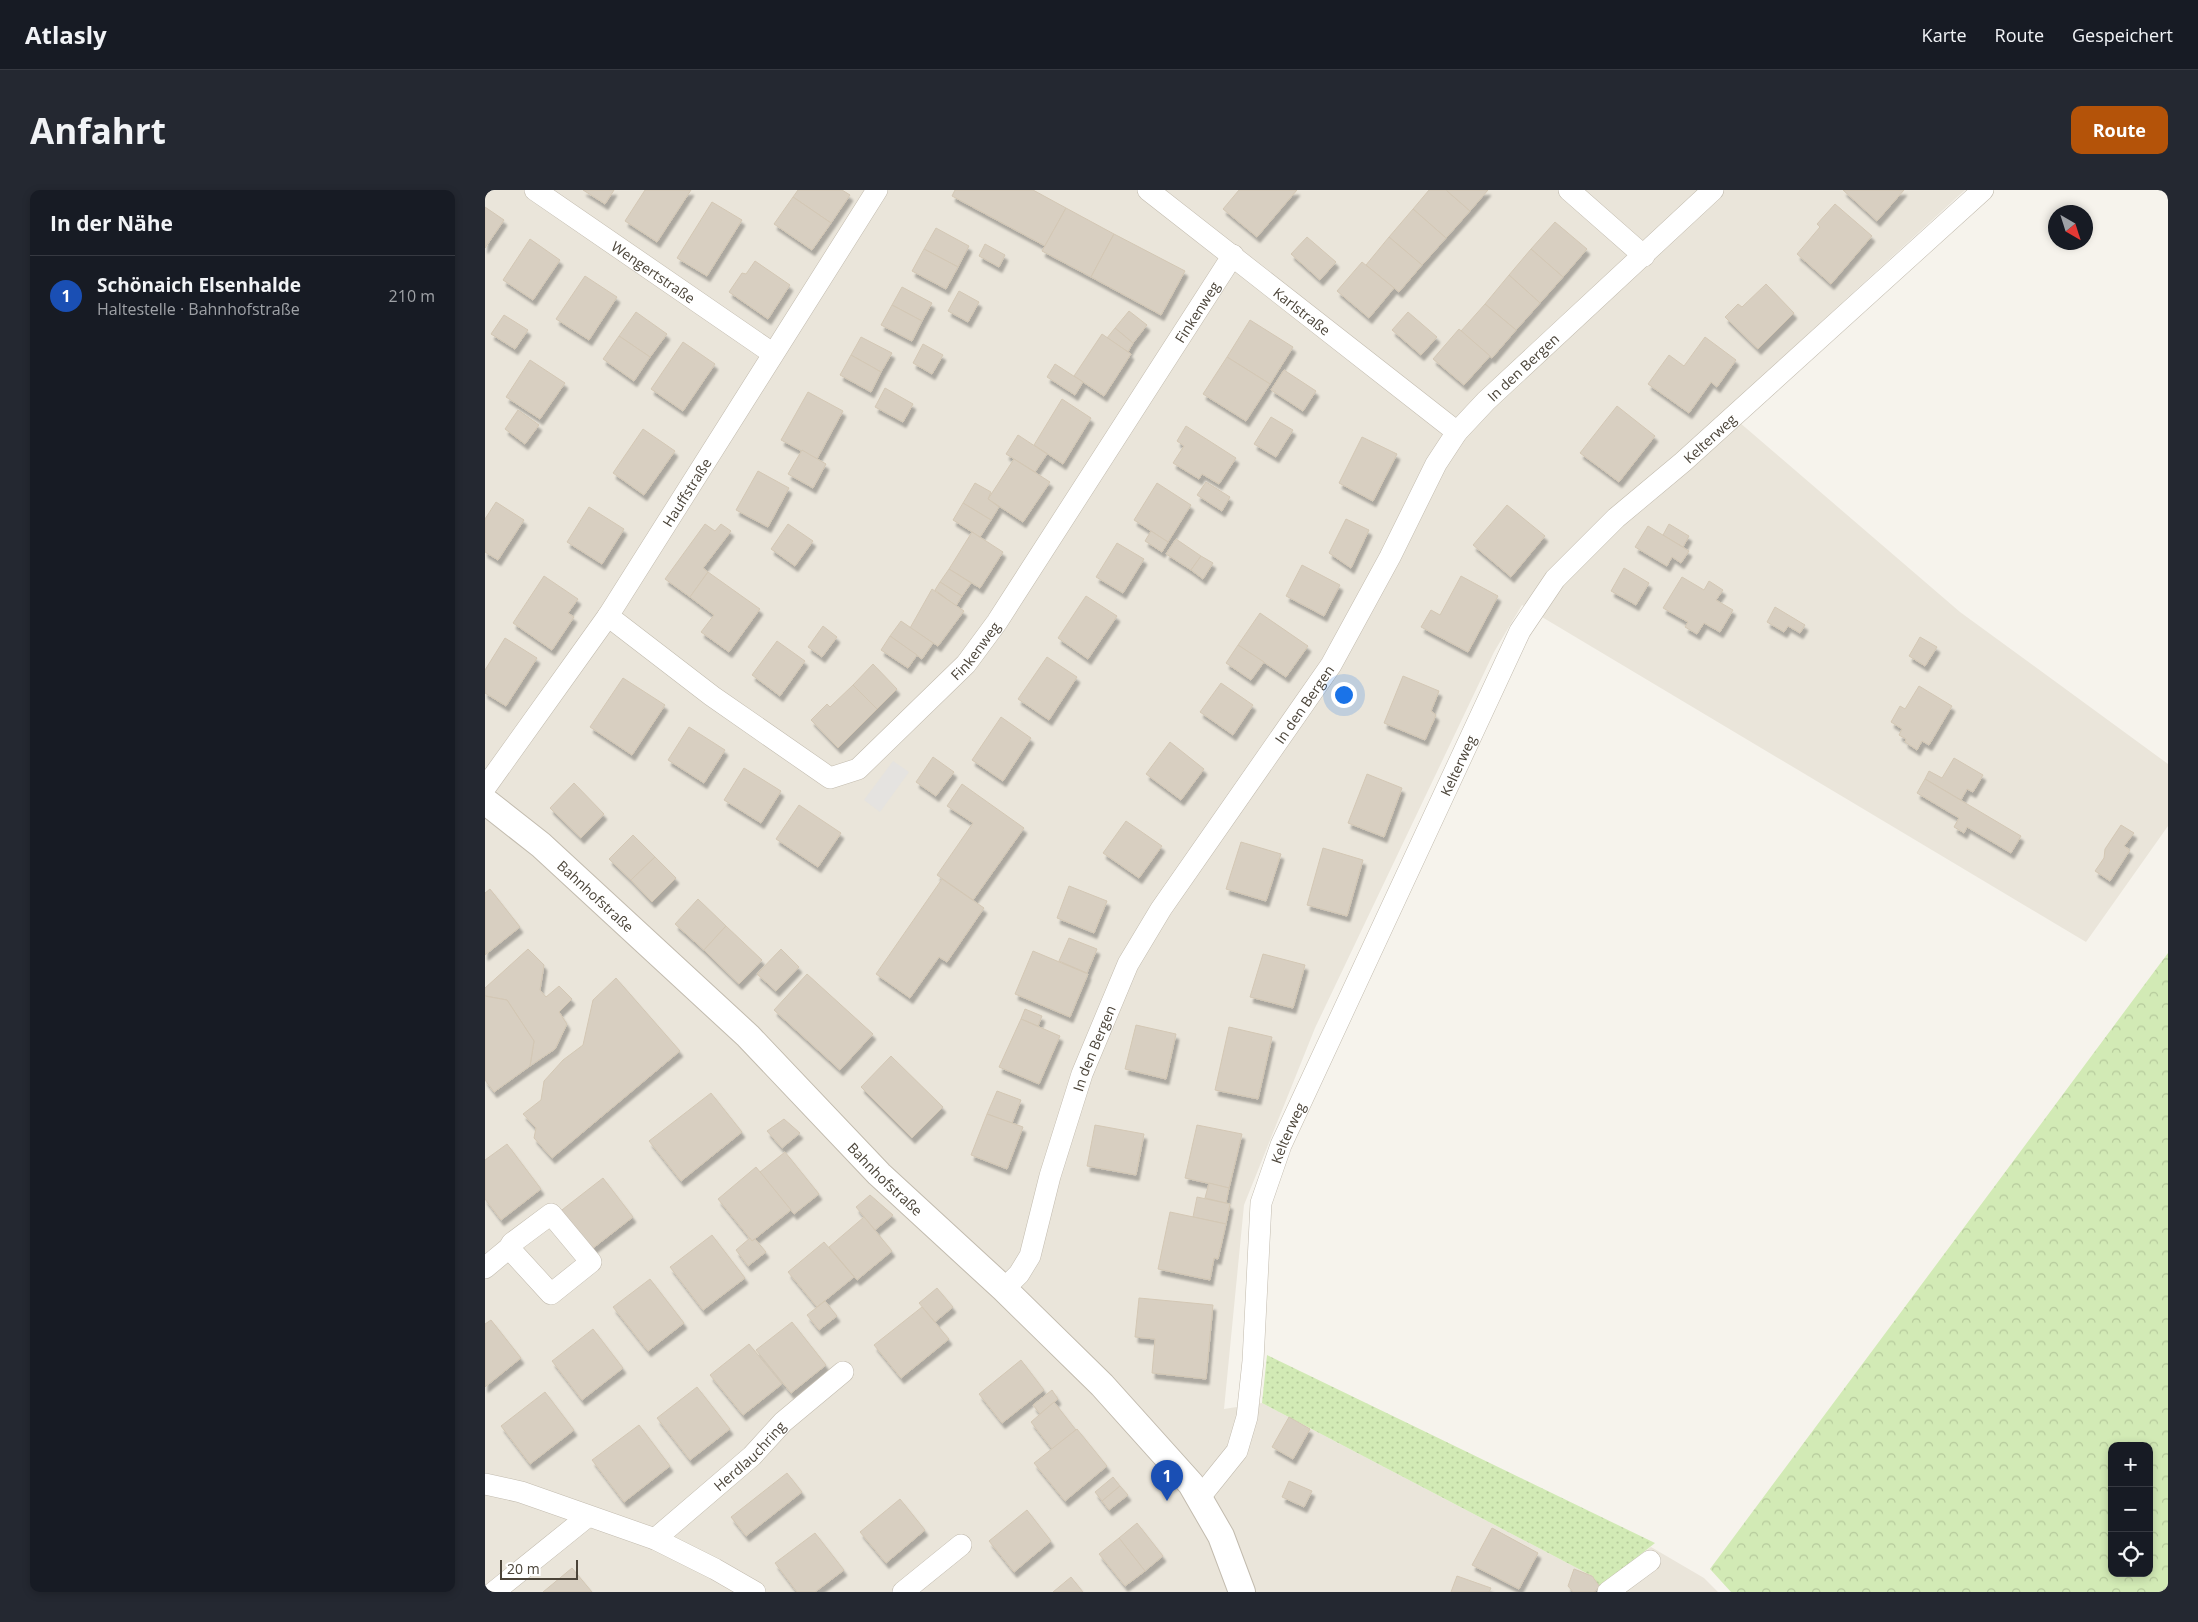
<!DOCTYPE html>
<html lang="de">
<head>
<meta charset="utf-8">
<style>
  body { margin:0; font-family:"Open Sans",sans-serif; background:#242831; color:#f1f3f6 }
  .controls { position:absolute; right:15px; bottom:15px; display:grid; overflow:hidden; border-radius:10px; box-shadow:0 2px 8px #0003 }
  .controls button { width:45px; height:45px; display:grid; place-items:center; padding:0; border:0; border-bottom:1px solid #363941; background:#171b24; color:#f1f3f6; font:25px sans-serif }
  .compass { position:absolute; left:1563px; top:15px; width:45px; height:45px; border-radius:50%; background:#171b24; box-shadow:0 2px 8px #0003; rotate:141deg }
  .scale { position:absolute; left:15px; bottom:12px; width:78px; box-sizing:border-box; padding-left:5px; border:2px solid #4b4439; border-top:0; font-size:14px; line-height:18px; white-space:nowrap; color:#4b4439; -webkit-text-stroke:4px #fff; paint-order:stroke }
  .you { position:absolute; left:858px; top:504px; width:18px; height:18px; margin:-12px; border:4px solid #fff; border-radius:50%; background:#1a73e8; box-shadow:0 0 0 8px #1a73e833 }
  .badge { display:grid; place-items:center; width:32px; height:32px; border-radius:50%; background:#b45309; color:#fff; font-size:16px; font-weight:700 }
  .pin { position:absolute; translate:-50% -41px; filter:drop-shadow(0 1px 2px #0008) }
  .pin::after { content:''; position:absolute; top:26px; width:18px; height:15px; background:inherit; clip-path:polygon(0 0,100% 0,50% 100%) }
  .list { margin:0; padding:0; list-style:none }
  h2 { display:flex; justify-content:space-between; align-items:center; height:65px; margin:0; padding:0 20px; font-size:21px }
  h2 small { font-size:16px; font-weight:400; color:#9ea1a6 }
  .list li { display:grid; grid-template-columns:32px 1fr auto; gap:15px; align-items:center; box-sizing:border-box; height:80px; padding:0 20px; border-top:1px solid #363941 }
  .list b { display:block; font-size:19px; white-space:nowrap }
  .list p { margin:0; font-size:16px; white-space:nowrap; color:#9ea1a6 }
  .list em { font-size:16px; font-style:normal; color:#9ea1a6 }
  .icon { flex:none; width:28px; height:28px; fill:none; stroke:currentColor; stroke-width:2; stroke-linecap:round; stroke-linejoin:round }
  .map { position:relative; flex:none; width:1683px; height:1402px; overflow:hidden; border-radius:10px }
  header { display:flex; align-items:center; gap:30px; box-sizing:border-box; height:70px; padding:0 25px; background:#171b24; border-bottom:1px solid #363941 }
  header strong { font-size:24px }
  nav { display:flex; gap:28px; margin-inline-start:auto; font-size:18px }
  .intro { display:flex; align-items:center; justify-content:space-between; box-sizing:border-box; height:120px; padding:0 30px }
  h1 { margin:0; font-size:35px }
  .button { padding:12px 22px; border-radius:10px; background:#b45309; color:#fff; font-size:18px; font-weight:700 }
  main { display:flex; gap:30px; padding:0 30px }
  aside { flex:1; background:#171b24; border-radius:10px; box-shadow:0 2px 8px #0003 }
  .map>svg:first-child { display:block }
  .residential { fill:#eae5da }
  .forest { fill:url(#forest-crowns); fill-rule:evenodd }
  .garden { fill:url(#garden-dots) }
  .parking { fill:#e5e3e0 }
  .building { fill:#d8cfc1; stroke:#d3c7b4; filter:url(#shadow) }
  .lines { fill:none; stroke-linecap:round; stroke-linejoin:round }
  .minor-casing { stroke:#c2bbae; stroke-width:22 }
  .tertiary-casing { stroke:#c2bbae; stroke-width:28 }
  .minor { stroke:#fff; stroke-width:21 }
  .tertiary { stroke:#fff; stroke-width:26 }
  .labels { text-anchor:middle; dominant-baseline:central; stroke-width:4.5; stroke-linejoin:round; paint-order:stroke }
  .street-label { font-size:14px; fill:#4b4439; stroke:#fff }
</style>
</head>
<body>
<header>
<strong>Atlasly</strong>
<nav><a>Karte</a><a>Route</a><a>Gespeichert</a></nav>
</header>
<div class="intro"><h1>Anfahrt</h1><a class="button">Route</a></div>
<main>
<aside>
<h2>In der Nähe<small></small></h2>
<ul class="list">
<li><span class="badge" style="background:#1a4fb4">1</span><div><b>Schönaich Elsenhalde</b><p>Haltestelle · Bahnhofstraße</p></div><em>210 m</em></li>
</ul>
</aside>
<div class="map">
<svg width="1683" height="1402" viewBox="0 0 1683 1402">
  <defs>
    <pattern id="forest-crowns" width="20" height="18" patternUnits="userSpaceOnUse" patternTransform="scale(1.25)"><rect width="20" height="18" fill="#d2eab5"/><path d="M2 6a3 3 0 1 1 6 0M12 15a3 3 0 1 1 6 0" fill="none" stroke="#b6ca9c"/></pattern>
    <pattern id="garden-dots" width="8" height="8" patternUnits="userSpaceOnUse" patternTransform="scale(1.25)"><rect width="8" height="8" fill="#d2eab5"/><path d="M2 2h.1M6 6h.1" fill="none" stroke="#b6ca9c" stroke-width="1.8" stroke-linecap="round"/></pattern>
    <filter id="shadow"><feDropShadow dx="3" dy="5.5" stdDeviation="1" flood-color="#0004"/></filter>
  </defs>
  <rect width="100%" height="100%" fill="#f6f3ec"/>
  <polygon class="residential" points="0,0 1480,0 1240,220 1475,422 1683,574 1683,636 1601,752 1037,415 1009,462 830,838 759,1015 739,1219 777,1213 1107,1386 1115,1397 1166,1357 1219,1388 1233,1402 0,1402"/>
  <path class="forest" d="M1683,763V1402H1246L1225,1379ZM1627,1256H1664V1383H1627Z"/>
  <polygon class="garden" points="782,1165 1170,1353 1115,1397 1107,1386 777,1213"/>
  <polygon class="parking" points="408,571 424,582 395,622 379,610"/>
  <g class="building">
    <polygon points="98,0 129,0 120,14"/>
    <polygon points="160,0 206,0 172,52 140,31"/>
    <polygon points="313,0 357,0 365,5 346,33 308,7"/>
    <polygon points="470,0 548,0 581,18 560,56 467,6"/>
    <polygon points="754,0 812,0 772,47 738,19"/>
    <polygon points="944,0 961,0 985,21 961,48 928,19"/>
    <polygon points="961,0 1003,0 985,21"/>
    <polygon points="1358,0 1419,0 1392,31"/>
    <polygon points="308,7 346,33 327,60 289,34"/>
    <polygon points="227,12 257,30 222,86 192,68"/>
    <polygon points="1350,14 1387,46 1346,94 1312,64 1335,37 1332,34"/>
    <polygon points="0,17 19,30 0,58"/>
    <polygon points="581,18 629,44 606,87 557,61"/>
    <polygon points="928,19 961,48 937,75 904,47"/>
    <polygon points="1070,32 1102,59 1078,87 1046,59"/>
    <polygon points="451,38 484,56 473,77 439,59"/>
    <polygon points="629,44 700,81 676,125 606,87"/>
    <polygon points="822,47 851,72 835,90 806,64"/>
    <polygon points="904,47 937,75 914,102 881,75"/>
    <polygon points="45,49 75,70 48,110 18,90"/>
    <polygon points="500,54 520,65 514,77 494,66"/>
    <polygon points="439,59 473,77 461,99 427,81"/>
    <polygon points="1046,59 1078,87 1055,113 1024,85"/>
    <polygon points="270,71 305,95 283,129 244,102 257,83 261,84"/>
    <polygon points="877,72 909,98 884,128 852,101"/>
    <polygon points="1024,85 1055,113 1031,140 1000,114"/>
    <polygon points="100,86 132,107 104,150 71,129"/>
    <polygon points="1281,94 1309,123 1273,159 1240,127 1253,114 1257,117"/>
    <polygon points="417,97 447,113 437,131 407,115"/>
    <polygon points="474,101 494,112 483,132 463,121"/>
    <polygon points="1000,114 1031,140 1007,168 976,141"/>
    <polygon points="407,115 437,131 427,151 396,135"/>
    <polygon points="644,121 662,135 648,153 630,138"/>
    <polygon points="151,122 182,144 165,167 134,146"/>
    <polygon points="923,122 952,147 936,165 907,140"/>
    <polygon points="19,125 43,140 30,159 6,144"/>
    <polygon points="765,130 808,157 785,194 742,167"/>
    <polygon points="630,138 648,153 643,162 622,148"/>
    <polygon points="974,139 1005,166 979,195 948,169"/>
    <polygon points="617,144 646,164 619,206 589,186"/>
    <polygon points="134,146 165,167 149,191 118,169"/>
    <polygon points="376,147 407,163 396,182 366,165"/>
    <polygon points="1220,147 1251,170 1232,197 1226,192 1204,223 1163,194 1184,165 1199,176"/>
    <polygon points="198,152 230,174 198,221 166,199"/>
    <polygon points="438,154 458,165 447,184 428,173"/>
    <polygon points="366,165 396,182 386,202 355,185"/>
    <polygon points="742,167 785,194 761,231 718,204"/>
    <polygon points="45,170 80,193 55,229 21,207"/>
    <polygon points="570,174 598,192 590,205 562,187"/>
    <polygon points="799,180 831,201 818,221 786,200"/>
    <polygon points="400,198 428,214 418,232 390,217"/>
    <polygon points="323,202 358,221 332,269 296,250"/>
    <polygon points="577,209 606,228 578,274 549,255"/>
    <polygon points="1132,216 1170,246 1134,292 1095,263"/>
    <polygon points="33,220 54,235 40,254 20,239"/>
    <polygon points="786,227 808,240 791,267 769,254"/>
    <polygon points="701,236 751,268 734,294 717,284 714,289 688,273 699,256 692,251"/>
    <polygon points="158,239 190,261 159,305 128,283"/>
    <polygon points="533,245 562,264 550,282 521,264"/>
    <polygon points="877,247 912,264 888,311 854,293"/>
    <polygon points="317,260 341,274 328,298 303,284"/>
    <polygon points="529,269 565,292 538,332 503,309"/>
    <polygon points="273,281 304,298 283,337 251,320"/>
    <polygon points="721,292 745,307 737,321 712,305"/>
    <polygon points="490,293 506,302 503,309 514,317 506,330 478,313"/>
    <polygon points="672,293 706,315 683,352 649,330"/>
    <polygon points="11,312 39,330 13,370 0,362 0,329"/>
    <polygon points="478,313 506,330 495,347 468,330"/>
    <polygon points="1022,315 1060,346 1026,387 988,355"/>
    <polygon points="104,317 139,339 117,374 82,352"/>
    <polygon points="861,329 884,340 866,378 844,363"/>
    <polygon points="220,334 230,341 236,334 246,341 218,378 223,382 205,407 180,389"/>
    <polygon points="303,334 328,351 310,376 286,359"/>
    <polygon points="1184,334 1204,346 1198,357 1178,345"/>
    <polygon points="1163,336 1204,361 1196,373 1187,367 1182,376 1150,357"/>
    <polygon points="666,341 683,352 677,362 660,351"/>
    <polygon points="487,342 518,362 495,398 464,379"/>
    <polygon points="691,349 716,366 706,380 681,364"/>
    <polygon points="632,353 659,369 638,403 611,387"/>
    <polygon points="716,366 728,373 718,389 706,380"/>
    <polygon points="817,375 855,395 839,426 801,406"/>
    <polygon points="1139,378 1164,393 1151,415 1126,401"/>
    <polygon points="464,379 486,393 477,406 455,392"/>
    <polygon points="223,382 275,419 244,462 216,442 229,425 205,407"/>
    <polygon points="59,386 93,409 83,423 89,427 67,460 28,433"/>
    <polygon points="976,386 1013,406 983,462 936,437 946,420 955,425"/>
    <polygon points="1197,387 1219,400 1224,391 1238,400 1231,410 1248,420 1235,442 1219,433 1212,444 1200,437 1203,432 1178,418"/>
    <polygon points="455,392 477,406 471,416 450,400"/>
    <polygon points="447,399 479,421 453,456 425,438"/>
    <polygon points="601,406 632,426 603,469 573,448"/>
    <polygon points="1290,417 1320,435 1315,443 1303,436 1299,442 1282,432"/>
    <polygon points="775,423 823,456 801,487 753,455"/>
    <polygon points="416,431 448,453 437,469 405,446"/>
    <polygon points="338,436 352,447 337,467 323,457"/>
    <polygon points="405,446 432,465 423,478 396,460"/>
    <polygon points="1435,447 1452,457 1440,476 1424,466"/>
    <polygon points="20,448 52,468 21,516 0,503 0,480"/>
    <polygon points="292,451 320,471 295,506 267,485"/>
    <polygon points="753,455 779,472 766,490 741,473"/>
    <polygon points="562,467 592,487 564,530 533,509"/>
    <polygon points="388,474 412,499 392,519 368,495"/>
    <polygon points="918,486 954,501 946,521 951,525 940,550 899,533"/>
    <polygon points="138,488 180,515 147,565 105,537"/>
    <polygon points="736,493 768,515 748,545 715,522"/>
    <polygon points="368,495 392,519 353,558 326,530 342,514 345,517"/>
    <polygon points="1434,496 1467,516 1444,555 1437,551 1432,560 1420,552 1421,549 1414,545 1417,539 1406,532 1415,516 1420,519"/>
    <polygon points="516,527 546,548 518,591 487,570"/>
    <polygon points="204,537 240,560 219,593 183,570"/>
    <polygon points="685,552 719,579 696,610 661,584"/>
    <polygon points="448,567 469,582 451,606 431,592"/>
    <polygon points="1469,568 1498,585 1488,602 1482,599 1476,610 1440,589 1444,581 1457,588"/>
    <polygon points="259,578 296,601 276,633 239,610"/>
    <polygon points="882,584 917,598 899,647 863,633"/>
    <polygon points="1440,589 1536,646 1526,663 1482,637 1479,643 1469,637 1474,628 1432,603"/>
    <polygon points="89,593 119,624 96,648 65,618"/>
    <polygon points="477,594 539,638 488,710 452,685 488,633 462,616"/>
    <polygon points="314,615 356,643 333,677 291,649"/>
    <polygon points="641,631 677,656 654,688 618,663"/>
    <polygon points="1636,635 1649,643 1639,656 1645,660 1625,691 1610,681 1619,668 1620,659"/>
    <polygon points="148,645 170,667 146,690 124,669"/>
    <polygon points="756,652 796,664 781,711 741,699"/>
    <polygon points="838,658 878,670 862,726 822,715"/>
    <polygon points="170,667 191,688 167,712 146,690"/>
    <polygon points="457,689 499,718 462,772 454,767 425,808 391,784"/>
    <polygon points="584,696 622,711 609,743 572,728"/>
    <polygon points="5,699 35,737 0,765 0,703"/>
    <polygon points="213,709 241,736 219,760 190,734"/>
    <polygon points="241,736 277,770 254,794 219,760"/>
    <polygon points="584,748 612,759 602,783 574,771"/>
    <polygon points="43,759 59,775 55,800 61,807 74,796 87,809 74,822 82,834 70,859 45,876 49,851 22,810 0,806 0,798"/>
    <polygon points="296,759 314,777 291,801 272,784"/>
    <polygon points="548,761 603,784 585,827 530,804"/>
    <polygon points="778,764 820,775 808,818 765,807"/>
    <polygon points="322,784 388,844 355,880 289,820"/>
    <polygon points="131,788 195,861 67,968 49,948 51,938 38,924 56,910 59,891 78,870 98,855 108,810"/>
    <polygon points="0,806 22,810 49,851 45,876 9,902 0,890"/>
    <polygon points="540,819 557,826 553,836 536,829"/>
    <polygon points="536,829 575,846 554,894 514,877"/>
    <polygon points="651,835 691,844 681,889 640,879"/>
    <polygon points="744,837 787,847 773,909 730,900"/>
    <polygon points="406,866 458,917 427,948 376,897"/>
    <polygon points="512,901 536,910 527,933 502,924"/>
    <polygon points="226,903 257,942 196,991 164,951"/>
    <polygon points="502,924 538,937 522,979 486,965"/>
    <polygon points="299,929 315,943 297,958 282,941"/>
    <polygon points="610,935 659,944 651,985 602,976"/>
    <polygon points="712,935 757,944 744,998 700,988"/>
    <polygon points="22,954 56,999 16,1030 0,1009 0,970"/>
    <polygon points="300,962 334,1004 309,1024 275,982"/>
    <polygon points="271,977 306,1020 267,1051 233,1009"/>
    <polygon points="118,988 148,1027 103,1062 73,1023"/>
    <polygon points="724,993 744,998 741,1013 720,1008"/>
    <polygon points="385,1005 408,1025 390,1040 371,1017"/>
    <polygon points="712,1007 745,1014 741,1034 708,1027"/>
    <polygon points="685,1022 741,1034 733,1069 729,1068 725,1090 673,1079"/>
    <polygon points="379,1027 407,1061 372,1090 344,1057"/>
    <polygon points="227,1045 260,1088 218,1120 185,1077"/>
    <polygon points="265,1048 267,1051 270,1049 281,1062 263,1076 251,1060"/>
    <polygon points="339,1052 369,1087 332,1117 303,1082"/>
    <polygon points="165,1089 199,1133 163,1161 128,1117"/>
    <polygon points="452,1098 468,1117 450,1132 434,1113"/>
    <polygon points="654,1108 728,1115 721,1189 667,1183 670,1149 650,1147"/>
    <polygon points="340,1111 352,1126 334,1140 322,1125"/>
    <polygon points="437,1117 464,1149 416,1188 389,1155"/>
    <polygon points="6,1130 36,1168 0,1197 0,1134"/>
    <polygon points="307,1132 341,1175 306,1203 271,1160"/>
    <polygon points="108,1139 138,1178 97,1210 67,1171"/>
    <polygon points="264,1154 297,1194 258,1225 225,1185"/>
    <polygon points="536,1170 559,1200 517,1233 494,1204"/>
    <polygon points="212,1197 245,1239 205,1270 172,1228"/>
    <polygon points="567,1200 573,1209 555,1224 548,1215"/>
    <polygon points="60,1202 89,1240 45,1274 16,1236"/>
    <polygon points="569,1212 591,1240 567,1259 546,1232"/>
    <polygon points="804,1227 825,1239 808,1269 787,1257"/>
    <polygon points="154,1235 185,1276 139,1312 107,1270"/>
    <polygon points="592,1239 622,1276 580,1311 549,1273"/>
    <polygon points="302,1283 317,1302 261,1346 246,1327"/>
    <polygon points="628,1287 635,1296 617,1311 610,1302"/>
    <polygon points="804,1291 827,1301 819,1317 797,1307"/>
    <polygon points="635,1296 643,1305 624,1320 617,1311"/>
    <polygon points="415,1309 440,1340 401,1373 375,1342"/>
    <polygon points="542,1320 566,1351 529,1382 504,1351"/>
    <polygon points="652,1333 678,1366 660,1381 634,1348"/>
    <polygon points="1007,1338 1053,1363 1034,1399 987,1375"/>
    <polygon points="330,1343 359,1380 330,1402 312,1402 290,1373"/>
    <polygon points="634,1348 660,1381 640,1396 614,1364"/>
    <polygon points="87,1378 107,1402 58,1402"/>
    <polygon points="1089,1379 1107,1386 1115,1397 1109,1402 1088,1402 1083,1396"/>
    <polygon points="972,1386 1006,1398 1004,1402 966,1402"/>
    <polygon points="586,1387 598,1402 568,1402"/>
  </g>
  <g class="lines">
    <g class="minor-casing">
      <g id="minor">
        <path id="s1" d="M50,0L287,163"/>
        <path id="s2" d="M663,0L972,242"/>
        <polyline points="1084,0 1159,66"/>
        <path id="s3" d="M123,426L227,506L345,588L373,579L481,474L512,432L748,65"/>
        <path id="s4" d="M0,598L123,426L392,0"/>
        <polyline points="0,1078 24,1058 27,1053 66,1024 106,1072 66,1104 24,1058"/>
        <path id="s5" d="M519,1099L534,1084L545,1066L565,986L597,884L643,774L676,719L846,475L905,367L951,274L972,242L1001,211L1228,0"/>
        <polyline points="0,1294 36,1302 170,1349 230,1379 270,1402"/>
        <path id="s6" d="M715,1307L752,1261L762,1227L768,1171L776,1013L796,955L1035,441L1070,389L1131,328L1198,272L1498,0"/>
        <path id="s7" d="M170,1349L267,1266L298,1232L358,1182"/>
        <polyline points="9,1402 102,1327"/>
        <polyline points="418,1402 476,1355"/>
        <polyline points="1123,1402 1165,1371"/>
      </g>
    </g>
    <g class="tertiary-casing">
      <g id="tertiary">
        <path id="s8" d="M0,611L56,655L263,846L394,984L519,1099L617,1195L706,1294L736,1346L757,1402"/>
      </g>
    </g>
    <use href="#minor" class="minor"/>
    <use href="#tertiary" class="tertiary"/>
  </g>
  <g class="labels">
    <g class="street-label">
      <text stroke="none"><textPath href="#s1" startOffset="144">Wengertstraße</textPath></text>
      <text stroke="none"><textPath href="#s3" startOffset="876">Finkenweg</textPath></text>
      <text stroke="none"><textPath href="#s2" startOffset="196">Karlstraße</textPath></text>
      <text stroke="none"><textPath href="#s5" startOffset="1070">In den Bergen</textPath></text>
      <text stroke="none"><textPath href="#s6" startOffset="1209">Kelterweg</textPath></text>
      <text stroke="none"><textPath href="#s4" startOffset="358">Hauffstraße</textPath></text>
      <text stroke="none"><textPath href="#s3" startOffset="471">Finkenweg</textPath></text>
      <text stroke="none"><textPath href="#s5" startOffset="665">In den Bergen</textPath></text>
      <text stroke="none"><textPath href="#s6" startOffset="789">Kelterweg</textPath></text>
      <text stroke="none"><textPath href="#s8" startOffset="146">Bahnhofstraße</textPath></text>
      <text stroke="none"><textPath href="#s5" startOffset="260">In den Bergen</textPath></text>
      <text stroke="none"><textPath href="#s6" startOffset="384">Kelterweg</textPath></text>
      <text stroke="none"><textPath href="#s8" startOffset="551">Bahnhofstraße</textPath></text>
      <text stroke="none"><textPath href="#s7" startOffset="126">Herdlauchring</textPath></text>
    </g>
  </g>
</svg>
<div class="controls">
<button>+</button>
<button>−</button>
<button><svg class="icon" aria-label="locate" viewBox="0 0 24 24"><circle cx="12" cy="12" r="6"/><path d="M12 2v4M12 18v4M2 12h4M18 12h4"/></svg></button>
</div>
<svg class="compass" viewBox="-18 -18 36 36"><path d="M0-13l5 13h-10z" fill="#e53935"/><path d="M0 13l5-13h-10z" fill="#9ea1a6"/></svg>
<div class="scale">20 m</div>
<div class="you"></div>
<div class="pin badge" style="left:682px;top:1311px;background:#1a4fb4">1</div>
</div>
</main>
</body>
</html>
